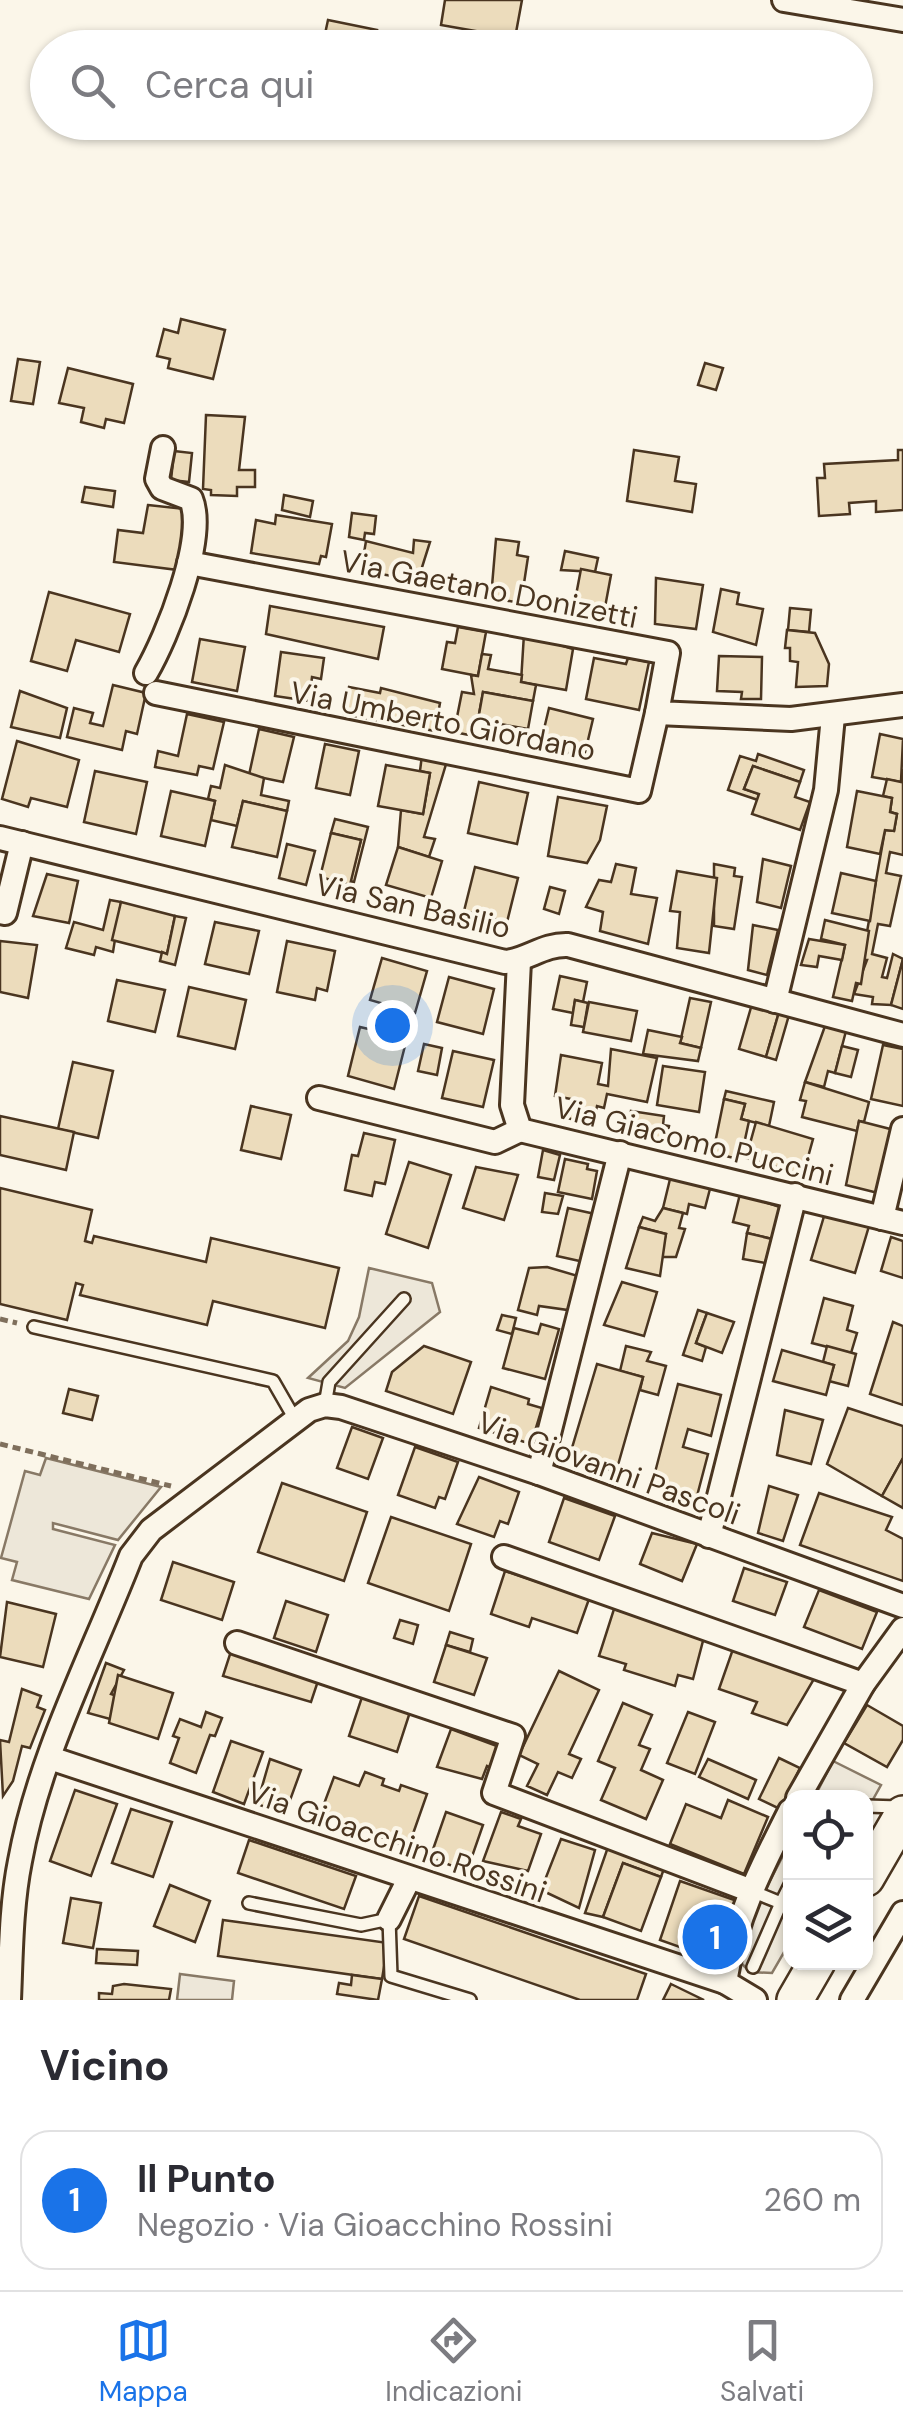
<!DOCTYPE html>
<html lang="it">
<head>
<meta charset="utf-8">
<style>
  body { margin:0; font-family:"DM Sans",sans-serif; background:#f2f2f3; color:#2b2b33 }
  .controls { position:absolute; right:30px; bottom:30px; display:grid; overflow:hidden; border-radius:20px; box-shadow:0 2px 8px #0004 }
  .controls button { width:90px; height:90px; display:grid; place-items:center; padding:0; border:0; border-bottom:2px solid #e1e1e2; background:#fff; color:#2b2b33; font:50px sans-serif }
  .you { position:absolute; left:392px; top:1025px; width:35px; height:35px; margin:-25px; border:8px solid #fff; border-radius:50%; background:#1a73e8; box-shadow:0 0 0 15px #1a73e833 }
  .badge { display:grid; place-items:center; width:65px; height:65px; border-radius:50%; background:#1a73e8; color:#fff; font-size:32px; font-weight:700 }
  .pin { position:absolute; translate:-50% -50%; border:5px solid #fff; box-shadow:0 2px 10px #0006 }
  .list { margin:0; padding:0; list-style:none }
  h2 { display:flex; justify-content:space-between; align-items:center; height:130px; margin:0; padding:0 40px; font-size:42px }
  h2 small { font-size:32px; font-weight:400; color:#7c7c81 }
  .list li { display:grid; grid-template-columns:65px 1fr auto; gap:30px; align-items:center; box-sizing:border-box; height:140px; margin:0 20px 20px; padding:0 20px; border:2px solid #e1e1e2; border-radius:30px }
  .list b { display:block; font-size:38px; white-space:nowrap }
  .list p { margin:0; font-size:32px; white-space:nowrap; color:#7c7c81 }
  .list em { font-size:32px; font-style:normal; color:#7c7c81 }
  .icon { flex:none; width:55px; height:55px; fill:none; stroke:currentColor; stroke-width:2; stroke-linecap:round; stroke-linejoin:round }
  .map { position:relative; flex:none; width:903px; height:2000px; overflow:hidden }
  .search { position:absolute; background:#fff; box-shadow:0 2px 8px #0004; left:30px; right:30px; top:30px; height:110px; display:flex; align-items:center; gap:25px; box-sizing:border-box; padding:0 35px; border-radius:55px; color:#7c7c81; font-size:38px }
  .sheet { height:290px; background:#fff }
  nav { display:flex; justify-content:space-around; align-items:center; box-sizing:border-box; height:140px; border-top:2px solid #e1e1e2; background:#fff; font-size:28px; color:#7c7c81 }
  nav a { display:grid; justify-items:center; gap:5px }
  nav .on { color:#1a73e8 }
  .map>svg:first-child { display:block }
  .parking { fill:#ede7d9; stroke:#887966; stroke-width:2.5 }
  .building { fill:#ecdcbc; stroke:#4a3520; stroke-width:2.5 }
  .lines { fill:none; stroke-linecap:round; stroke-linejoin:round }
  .service-casing { stroke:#4a3520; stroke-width:16 }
  .minor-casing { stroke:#4a3520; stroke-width:28 }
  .primary-casing { stroke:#4a3520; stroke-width:40 }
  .path { stroke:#7f6f5c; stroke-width:5; stroke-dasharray:8 5; stroke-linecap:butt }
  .service { stroke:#fbf6e9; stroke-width:11 }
  .minor { stroke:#fbf6e9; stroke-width:22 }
  .primary { stroke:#fbf6e9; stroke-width:35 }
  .labels { text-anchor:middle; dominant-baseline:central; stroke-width:8; stroke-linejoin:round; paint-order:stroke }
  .street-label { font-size:30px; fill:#4a3520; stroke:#fbf6e9 }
</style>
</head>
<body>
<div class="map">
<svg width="903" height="2000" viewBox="0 0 903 2000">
  <rect width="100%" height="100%" fill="#fbf6e9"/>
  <g class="parking">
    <polygon points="369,1268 432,1283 440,1312 345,1388 308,1378 348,1341 359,1317"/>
    <polygon points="46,1458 161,1487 118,1540 53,1523 53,1529 115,1545 89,1599 12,1580 17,1562 1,1558 25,1471 40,1475"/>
    <polygon points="833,1761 881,1785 866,1812 866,1798 814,1798"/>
    <polygon points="790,1842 790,1942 772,1973 750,1972 742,1964 742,1935"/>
    <polygon points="180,1974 234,1981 232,2000 177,2000"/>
  </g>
  <g class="building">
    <polygon points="445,0 522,0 515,38 441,25"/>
    <polygon points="328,20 377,30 373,48 322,48"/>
    <polygon points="181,319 225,330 213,379 168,368 170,359 157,356 164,329 178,333"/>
    <polygon points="18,359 40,362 33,404 11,401"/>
    <polygon points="705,363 723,368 716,390 698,385"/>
    <polygon points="68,368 133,384 124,423 106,419 104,428 81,422 84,408 59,403"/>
    <polygon points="206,415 245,417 239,470 255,470 255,487 237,487 237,496 211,495 211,490 203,489"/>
    <polygon points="634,450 679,457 675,481 696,484 692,512 627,501"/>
    <polygon points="898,450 903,450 903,510 876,512 876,501 849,503 850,514 819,516 817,478 825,478 824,464 898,460"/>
    <polygon points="174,451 192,453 189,482 171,480"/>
    <polygon points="85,487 115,491 113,507 82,502"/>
    <polygon points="284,495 313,501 310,517 282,510"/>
    <polygon points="148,505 185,509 178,570 114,562 118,530 143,533"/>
    <polygon points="352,513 376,516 374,534 365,533 364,540 349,537"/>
    <polygon points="276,515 332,524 326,557 321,556 319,564 251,553 256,520 275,524"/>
    <polygon points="496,539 519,542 517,555 528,557 521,603 491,598"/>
    <polygon points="414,540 430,542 418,580 361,571 366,541 413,553"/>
    <polygon points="565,551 598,558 595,572 561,570"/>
    <polygon points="581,569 611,575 603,618 573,611"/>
    <polygon points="656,578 703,585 696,629 655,624"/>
    <polygon points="721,589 739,593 737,604 763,609 756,645 713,632"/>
    <polygon points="49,592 130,614 119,652 76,640 67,671 31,661"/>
    <polygon points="270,606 384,627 378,659 266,634"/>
    <polygon points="790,608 811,610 809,632 788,630"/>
    <polygon points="458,627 486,632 478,676 442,669 447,642 455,643"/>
    <polygon points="787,630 815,633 829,664 827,686 796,687 798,662 790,661 790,648 785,648"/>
    <polygon points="524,634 573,649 566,690 521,682"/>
    <polygon points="200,639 245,647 237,691 192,682"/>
    <polygon points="281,652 324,658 321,679 312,677 309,701 275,696"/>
    <polygon points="482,654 491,655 488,669 522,675 521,682 536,685 533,701 483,692 478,720 472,719 469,735 454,732 462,692 474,694 471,675 478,676"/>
    <polygon points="719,656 762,657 761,699 741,699 742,692 717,691"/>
    <polygon points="594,658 626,664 628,658 649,662 639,710 586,699"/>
    <polygon points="113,685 146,693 137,734 126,731 122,750 67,737 74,708 93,713 90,723 103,726"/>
    <polygon points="349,687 380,693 381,688 440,703 435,731 344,714"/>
    <polygon points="20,691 67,708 60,738 11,727"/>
    <polygon points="483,692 533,701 528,729 478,720"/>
    <polygon points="549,708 593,719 584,757 540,746"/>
    <polygon points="187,714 224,722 213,769 199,766 197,775 155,767 158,751 178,756"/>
    <polygon points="259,729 294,737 283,782 249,775"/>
    <polygon points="880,734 903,739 901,782 872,777"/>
    <polygon points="17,741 79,760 67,807 31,798 28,807 2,799"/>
    <polygon points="325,744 359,751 350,795 316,788"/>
    <polygon points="758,754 804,770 800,782 753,766 744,789 759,794 758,800 728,790 740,756 756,761"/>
    <polygon points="422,755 447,761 424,837 435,839 429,857 398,847 401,810 423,814 430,773 420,771"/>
    <polygon points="225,765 264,778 261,795 289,801 287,811 243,801 237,826 211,820 215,801 208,799 211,786 220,788"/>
    <polygon points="386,765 430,773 423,814 378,806"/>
    <polygon points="753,766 800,782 795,797 810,802 800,830 752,814 759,794 744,789"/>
    <polygon points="903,769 903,855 890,852 886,873 901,876 890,926 878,924 872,954 887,958 882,977 887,978 893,954 903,959 891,1005 872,1004 873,997 854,994 867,960 862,960 885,830 894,831 897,814 890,812 892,798 883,796 887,779 901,782"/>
    <polygon points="95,771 147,782 136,834 84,822"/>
    <polygon points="479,782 528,793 517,844 468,833"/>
    <polygon points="171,791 215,801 205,846 161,836"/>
    <polygon points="857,791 892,798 890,812 897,814 894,831 885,830 880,854 847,847"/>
    <polygon points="558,797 607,806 600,840 587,863 548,856"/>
    <polygon points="243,801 287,811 277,857 232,847"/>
    <polygon points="335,819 368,827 354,882 350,881 361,840 331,833"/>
    <polygon points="331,833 361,840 350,885 320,877"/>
    <polygon points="287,844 315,851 306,885 279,878"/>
    <polygon points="398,847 442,861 431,898 386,885"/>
    <polygon points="763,859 791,866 781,908 757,902"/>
    <polygon points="616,864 636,868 631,894 657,898 648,944 600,931 603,912 586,907 599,880 611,882"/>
    <polygon points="714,864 735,868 734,876 742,877 734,929 714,926"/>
    <polygon points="475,867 518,878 507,922 464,911"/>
    <polygon points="677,871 717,878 709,953 677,948 680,912 670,911"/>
    <polygon points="841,873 876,881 870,921 832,913"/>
    <polygon points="47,874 78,881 69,923 33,916"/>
    <polygon points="550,887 565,891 559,914 544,909"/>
    <polygon points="110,900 121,902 113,952 96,947 94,955 66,948 74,922 103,930"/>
    <polygon points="121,902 175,916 167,954 112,940"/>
    <polygon points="175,916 186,918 175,965 160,961 162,952 167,954"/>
    <polygon points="825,920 869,931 861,984 856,983 852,1001 833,997 845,945 821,939"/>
    <polygon points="215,922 259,931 249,974 205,964"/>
    <polygon points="753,925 778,930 767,975 748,970"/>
    <polygon points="809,939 845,945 842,960 819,956 817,967 801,965"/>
    <polygon points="0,941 37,945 28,998 0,992"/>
    <polygon points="287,941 335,951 327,991 317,988 315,1000 277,992"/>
    <polygon points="382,958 427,971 415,1013 370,1000"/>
    <polygon points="903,959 903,1009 891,1005"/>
    <polygon points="560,976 587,982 583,1002 575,1000 573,1013 553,1009"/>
    <polygon points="449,977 494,989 483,1034 437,1022"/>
    <polygon points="117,980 165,990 155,1032 108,1021"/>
    <polygon points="189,987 246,1000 235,1049 178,1036"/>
    <polygon points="690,998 711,1002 701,1048 680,1043"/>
    <polygon points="575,1000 588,1003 584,1027 571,1025"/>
    <polygon points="589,1002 637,1011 631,1041 583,1032"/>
    <polygon points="752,1004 779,1012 766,1057 739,1049"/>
    <polygon points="779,1012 789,1015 776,1060 766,1057"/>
    <polygon points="825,1026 846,1031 835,1073 828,1071 824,1087 805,1082"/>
    <polygon points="360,1027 407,1038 394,1089 348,1076"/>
    <polygon points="648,1030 682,1037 680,1043 701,1048 698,1061 643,1054"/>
    <polygon points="424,1044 442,1048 437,1075 418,1071"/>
    <polygon points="883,1045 903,1049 903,1106 871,1099"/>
    <polygon points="842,1046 858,1050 851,1077 835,1073"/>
    <polygon points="611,1049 657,1058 647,1102 607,1094 604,1108 597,1106 593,1124 567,1118 571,1099 555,1096 561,1055 602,1063 598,1084 608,1086"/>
    <polygon points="453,1051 494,1060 483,1107 442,1098"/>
    <polygon points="73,1062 113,1071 98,1138 58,1129"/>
    <polygon points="663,1066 705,1072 699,1112 657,1105"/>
    <polygon points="805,1082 869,1102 864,1122 859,1121 857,1131 802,1117 806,1101 800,1100"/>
    <polygon points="726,1091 774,1102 769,1126 741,1119 745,1104 724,1099"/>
    <polygon points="724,1099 745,1104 741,1119 749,1121 744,1144 738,1142 734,1158 713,1153"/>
    <polygon points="251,1106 291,1115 281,1159 241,1150"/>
    <polygon points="631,1111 664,1116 663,1125 669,1126 666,1143 627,1137"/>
    <polygon points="0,1116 74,1132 66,1170 0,1155"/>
    <polygon points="859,1121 898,1131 882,1194 846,1185"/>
    <polygon points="756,1122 813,1139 803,1175 746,1158"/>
    <polygon points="364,1133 395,1140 385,1184 375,1182 372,1196 345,1190 352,1155 358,1156"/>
    <polygon points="543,1150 560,1155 554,1180 538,1177"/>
    <polygon points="565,1159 588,1164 587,1169 597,1171 592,1199 558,1192"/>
    <polygon points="409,1162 451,1175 428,1248 386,1234"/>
    <polygon points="476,1167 518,1175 504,1220 463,1208"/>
    <polygon points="671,1175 711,1185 705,1208 689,1204 687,1214 663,1208"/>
    <polygon points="0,1188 92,1210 85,1241 92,1243 94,1236 206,1262 211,1238 339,1268 325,1328 213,1301 207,1325 80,1295 83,1285 76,1283 67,1320 0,1304"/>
    <polygon points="545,1193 563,1196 558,1214 542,1212"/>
    <polygon points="740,1194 780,1207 772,1239 747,1233 749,1226 733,1222"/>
    <polygon points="568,1208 595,1214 584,1262 557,1256"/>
    <polygon points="663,1208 683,1213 679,1228 685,1229 676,1257 660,1257 666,1234 639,1227 643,1217 655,1221"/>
    <polygon points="825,1213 869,1226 855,1273 811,1260"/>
    <polygon points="639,1227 666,1234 660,1276 626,1268"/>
    <polygon points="747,1233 772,1239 765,1263 743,1259"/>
    <polygon points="891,1237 903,1241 903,1278 881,1271"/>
    <polygon points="547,1267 578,1276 568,1310 539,1306 537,1315 518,1310 529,1268"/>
    <polygon points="622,1282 657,1292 644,1336 604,1325"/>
    <polygon points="824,1298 853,1306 847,1330 857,1333 851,1353 812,1343"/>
    <polygon points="698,1310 707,1313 696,1343 706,1347 702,1361 683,1355"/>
    <polygon points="707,1313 734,1322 722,1353 696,1343"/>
    <polygon points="502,1315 516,1318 512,1334 497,1330"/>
    <polygon points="893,1322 903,1326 903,1405 870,1394"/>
    <polygon points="541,1324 559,1329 545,1379 503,1368 514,1328 538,1334"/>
    <polygon points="424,1346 471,1362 453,1414 386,1391 392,1372"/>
    <polygon points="626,1346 651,1352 647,1361 666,1366 658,1395 640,1390 643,1377 620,1371"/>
    <polygon points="827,1346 856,1354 848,1386 829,1381 834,1365 823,1362"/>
    <polygon points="782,1350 834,1365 826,1395 773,1381"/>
    <polygon points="597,1364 643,1377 616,1472 569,1458"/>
    <polygon points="678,1384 721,1395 711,1436 688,1429 683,1447 708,1454 697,1496 652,1484"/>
    <polygon points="491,1387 529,1399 528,1404 542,1408 531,1444 479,1428"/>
    <polygon points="69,1389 98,1396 92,1420 63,1413"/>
    <polygon points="848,1408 903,1426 903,1458 882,1496 827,1464"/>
    <polygon points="785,1410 823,1420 811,1464 777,1455"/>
    <polygon points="352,1427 383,1438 368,1479 337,1468"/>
    <polygon points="415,1447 458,1462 445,1499 439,1497 435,1508 398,1495"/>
    <polygon points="903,1458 903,1508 882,1496"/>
    <polygon points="479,1477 519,1492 508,1524 500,1521 494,1537 457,1524"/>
    <polygon points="282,1483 367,1512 344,1581 258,1552"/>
    <polygon points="769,1486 798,1495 783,1541 758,1533"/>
    <polygon points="819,1493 892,1517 886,1530 903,1539 903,1581 800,1545"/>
    <polygon points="564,1498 615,1516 599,1560 549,1542"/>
    <polygon points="391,1517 471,1544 449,1611 368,1583"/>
    <polygon points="652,1533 697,1544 682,1581 640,1564"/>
    <polygon points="173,1562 234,1582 222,1620 161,1600"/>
    <polygon points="744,1568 787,1582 775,1615 733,1601"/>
    <polygon points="505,1571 589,1599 577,1633 532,1618 529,1627 491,1614"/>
    <polygon points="819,1590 877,1612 862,1649 804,1627"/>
    <polygon points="286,1601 328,1615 316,1652 274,1638"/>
    <polygon points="7,1602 56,1614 43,1667 0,1657"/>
    <polygon points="614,1609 704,1637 693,1679 678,1675 675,1686 624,1670 626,1664 599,1656"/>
    <polygon points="400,1620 418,1625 413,1644 394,1638"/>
    <polygon points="450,1632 473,1639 470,1652 446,1645"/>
    <polygon points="446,1645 487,1658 474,1695 434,1682"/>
    <polygon points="232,1648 319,1678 311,1702 223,1676"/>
    <polygon points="733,1649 814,1679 787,1725 752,1713 757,1702 719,1689"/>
    <polygon points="106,1663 124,1670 111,1694 117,1696 110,1719 88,1713"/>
    <polygon points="559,1671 599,1690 569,1754 581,1759 572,1778 558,1772 547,1795 527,1786 538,1764 519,1755"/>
    <polygon points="118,1675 173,1693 158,1739 109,1723"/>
    <polygon points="22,1689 41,1696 37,1707 45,1710 30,1748 22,1746 13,1781 3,1796 0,1740 9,1742"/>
    <polygon points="362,1697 410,1712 397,1752 349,1736"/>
    <polygon points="623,1703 652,1715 639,1745 650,1749 641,1770 663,1780 646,1819 601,1800 615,1768 598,1761"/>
    <polygon points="867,1705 903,1726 903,1740 887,1767 844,1743"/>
    <polygon points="206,1712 222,1718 215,1736 210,1735 196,1773 170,1763 179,1738 173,1736 180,1719 201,1727"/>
    <polygon points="688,1712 715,1722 695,1774 667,1763"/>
    <polygon points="451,1729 505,1749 498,1771 487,1766 482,1779 437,1767"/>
    <polygon points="231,1741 263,1752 244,1804 213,1792"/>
    <polygon points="779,1758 800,1768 780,1809 759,1799"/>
    <polygon points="270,1759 301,1770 285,1814 257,1804"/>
    <polygon points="708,1759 756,1780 748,1799 699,1777"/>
    <polygon points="365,1772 384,1779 382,1785 399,1791 401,1785 427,1794 408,1848 321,1812 334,1777 359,1786"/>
    <polygon points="75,1790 117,1804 91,1876 50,1861"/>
    <polygon points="728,1800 768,1817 744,1874 670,1844 686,1804 721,1818"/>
    <polygon points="131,1809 172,1822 153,1877 112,1863"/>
    <polygon points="446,1812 483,1825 467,1871 430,1858"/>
    <polygon points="501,1812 521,1819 518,1826 541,1834 528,1871 483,1861"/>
    <polygon points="561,1839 595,1850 579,1908 541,1890"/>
    <polygon points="249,1840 356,1876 344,1909 238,1873"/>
    <polygon points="608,1847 665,1866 661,1877 623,1863 603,1917 585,1913"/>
    <polygon points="623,1863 661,1877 641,1931 603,1917"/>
    <polygon points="680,1881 740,1902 722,1962 660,1940"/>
    <polygon points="170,1885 210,1901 195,1942 154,1926"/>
    <polygon points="419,1896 646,1974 637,2000 580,2000 404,1939"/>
    <polygon points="71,1898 101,1903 93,1948 63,1943"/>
    <polygon points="223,1920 388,1943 382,1979 218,1956"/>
    <polygon points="97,1949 138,1951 137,1965 96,1963"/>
    <polygon points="352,1975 382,1979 378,2000 337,1994 339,1983 351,1985"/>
    <polygon points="124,1984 171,1989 169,2000 99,2000 99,1993 112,1994 113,1986"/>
    <polygon points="671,1984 704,2000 663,2000"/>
  </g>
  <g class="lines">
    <g class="service-casing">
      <g id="service">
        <polyline points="34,1327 273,1381 296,1421"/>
        <polyline points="325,1405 329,1382 404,1299"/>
        <polyline points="866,1806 899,1807"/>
        <polyline points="749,1890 781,1903 790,1885"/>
        <polyline points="249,1903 361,1925 389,1919 391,1976 470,2000"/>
        <polyline points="753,1967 781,1903"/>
      </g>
    </g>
    <g class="minor-casing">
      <g id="minor">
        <polyline points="784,0 903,20"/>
        <polyline points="189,563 668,653 657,713 791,719 903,705"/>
        <path d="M146,673C167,637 207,538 191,499L162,488L157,479L163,448"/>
        <polyline points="156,693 639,791 657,713"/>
        <path d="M0,838L505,962C528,960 543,944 568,945L903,1035"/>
        <polyline points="0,912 5,913 22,843"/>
        <polyline points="519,961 512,1105 520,1130 903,1223"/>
        <polyline points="775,1001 826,790 833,716"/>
        <polyline points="319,1098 495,1142 520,1130"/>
        <polyline points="882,1218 903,1129"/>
        <polyline points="539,1473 620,1153"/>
        <polyline points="709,1536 795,1195"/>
        <polyline points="504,1557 863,1684"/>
        <polyline points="237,1643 513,1736 494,1793 749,1890"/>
        <polyline points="50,1758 725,1982"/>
        <polyline points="798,1798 863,1684 903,1629"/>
        <polyline points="389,1919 409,1879"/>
        <path d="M9,2000C11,1954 11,1906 20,1861C39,1756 92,1656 131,1556L151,1530L309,1410L325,1405L341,1407L539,1473L903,1606"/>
        <path d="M755,2000L725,1982C735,1919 761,1868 790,1811"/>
        <polyline points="852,2000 903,1913"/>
      </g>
    </g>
    <g class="primary-casing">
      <g id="primary">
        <polyline points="866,1878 903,1814"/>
        <polyline points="795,2000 817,1962"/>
      </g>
    </g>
    <g class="path">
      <polyline points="0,1319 17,1323"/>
      <polyline points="0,1444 171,1486"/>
    </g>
    <use href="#service" class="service"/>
    <use href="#minor" class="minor"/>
    <use href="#primary" class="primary"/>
  </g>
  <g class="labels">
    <g class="street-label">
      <text transform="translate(489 589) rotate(11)">Via Gaetano Donizetti</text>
      <text transform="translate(443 721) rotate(11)">Via Umberto Giordano</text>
      <text transform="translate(413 906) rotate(13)">Via San Basilio</text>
      <text transform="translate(694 1141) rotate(14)">Via Giacomo Puccini</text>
      <text transform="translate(609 1468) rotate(20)">Via Giovanni Pascoli</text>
      <text transform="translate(397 1842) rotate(19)">Via Gioacchino Rossini</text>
    </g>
  </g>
</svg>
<div class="controls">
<button><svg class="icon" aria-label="locate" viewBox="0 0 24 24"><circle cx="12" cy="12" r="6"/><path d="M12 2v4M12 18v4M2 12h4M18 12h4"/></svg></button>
<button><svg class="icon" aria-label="layers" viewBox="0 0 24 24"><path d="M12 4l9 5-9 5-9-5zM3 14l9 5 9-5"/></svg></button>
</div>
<div class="you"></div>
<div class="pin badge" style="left:715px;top:1937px">1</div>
<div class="search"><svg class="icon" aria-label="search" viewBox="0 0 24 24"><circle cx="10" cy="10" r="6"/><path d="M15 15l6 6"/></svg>Cerca qui</div>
</div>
<section class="sheet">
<h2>Vicino<small></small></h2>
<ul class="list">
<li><span class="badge">1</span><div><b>Il Punto</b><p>Negozio · Via Gioacchino Rossini</p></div><em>260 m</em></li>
</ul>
</section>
<nav>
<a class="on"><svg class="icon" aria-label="map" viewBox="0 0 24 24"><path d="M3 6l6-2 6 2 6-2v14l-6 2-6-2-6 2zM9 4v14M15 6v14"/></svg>Mappa</a>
<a><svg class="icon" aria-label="directions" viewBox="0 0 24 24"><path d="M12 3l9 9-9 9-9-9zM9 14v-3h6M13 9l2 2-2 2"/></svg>Indicazioni</a>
<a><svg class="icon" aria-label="saved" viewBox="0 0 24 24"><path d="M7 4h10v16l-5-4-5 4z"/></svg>Salvati</a>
</nav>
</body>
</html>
